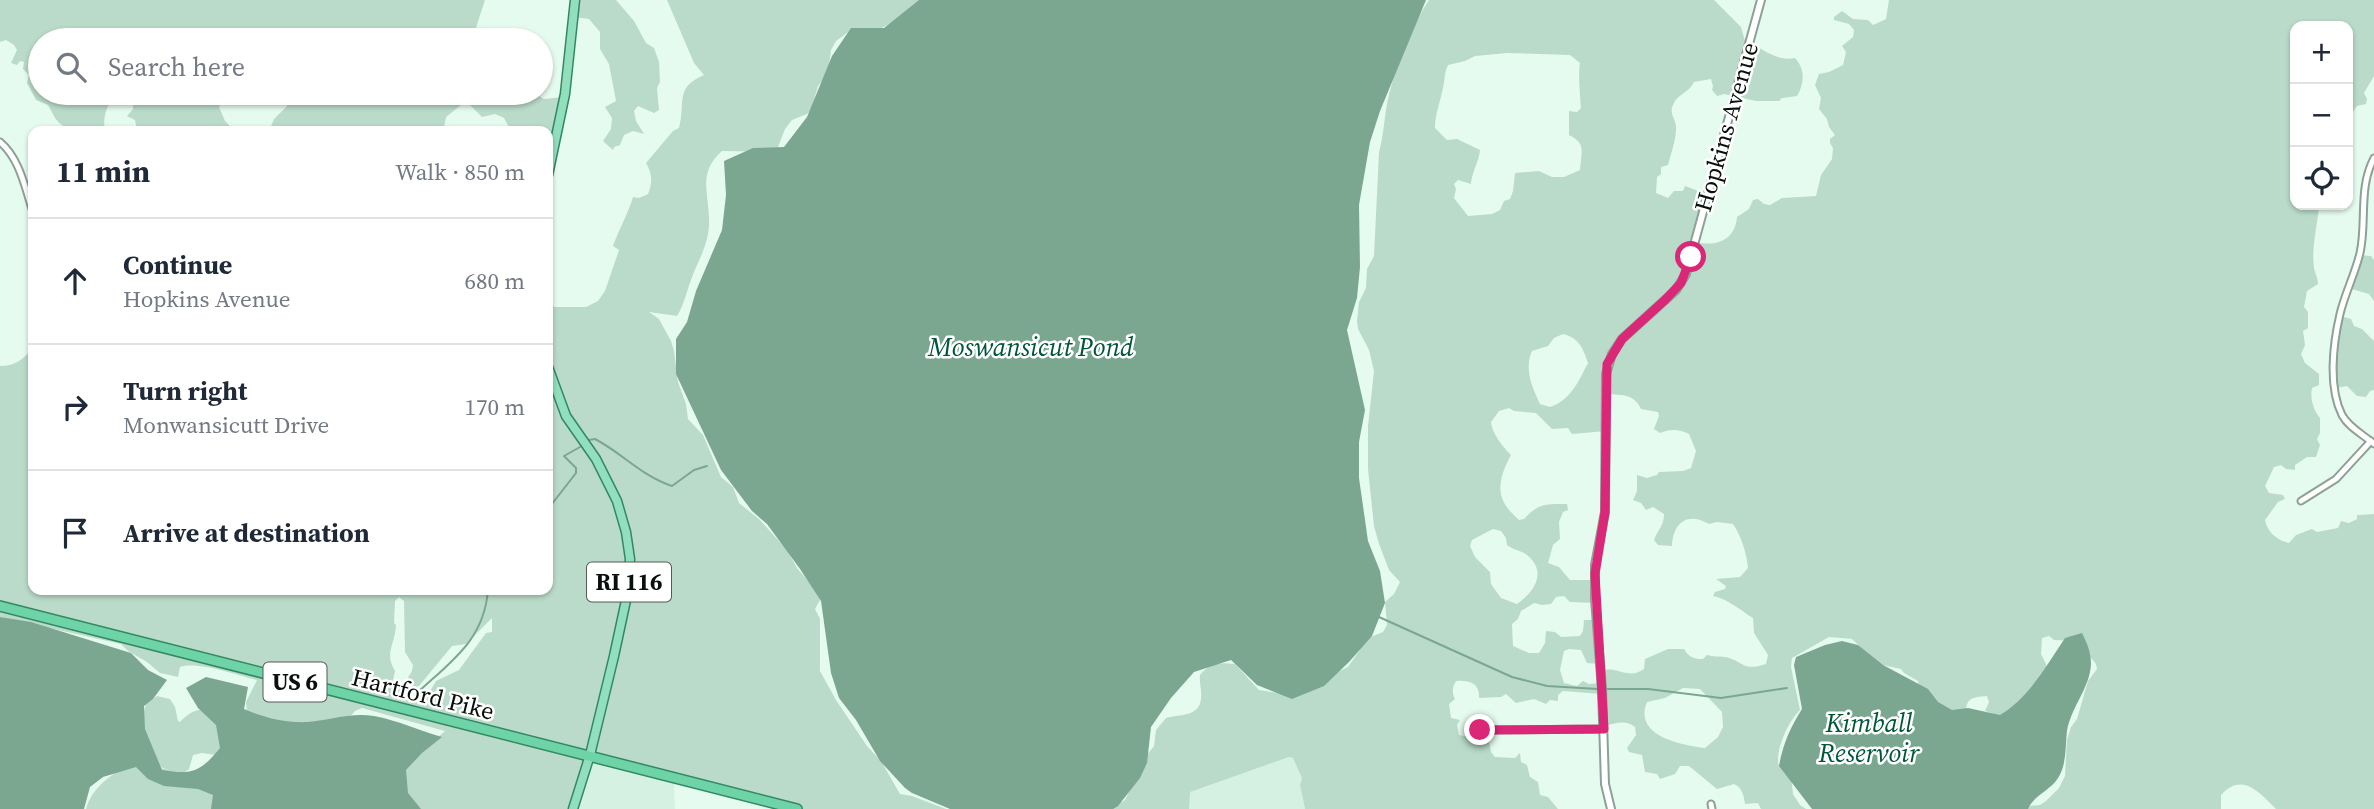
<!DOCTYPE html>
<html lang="en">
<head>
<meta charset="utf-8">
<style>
  body { margin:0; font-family:"Source Serif 4",serif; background:#f2f2f3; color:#1f2937 }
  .controls { position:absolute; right:21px; top:21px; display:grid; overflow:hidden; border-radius:14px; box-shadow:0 2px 5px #0004 }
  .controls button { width:63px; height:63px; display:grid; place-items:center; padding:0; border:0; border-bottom:2px solid #e0e1e3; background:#fff; color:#1f2937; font:35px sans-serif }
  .stop { position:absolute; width:21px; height:21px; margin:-16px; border:5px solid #db2777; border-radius:50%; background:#fff }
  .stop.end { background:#db2777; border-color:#fff; box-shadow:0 2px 7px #0008 }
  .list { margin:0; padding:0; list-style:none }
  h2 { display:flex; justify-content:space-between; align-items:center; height:91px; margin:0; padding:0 28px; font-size:30px }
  h2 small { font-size:23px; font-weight:400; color:#747a83 }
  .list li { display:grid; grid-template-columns:46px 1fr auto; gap:21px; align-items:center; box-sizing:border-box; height:126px; padding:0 28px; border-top:2px solid #e0e1e3 }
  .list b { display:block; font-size:26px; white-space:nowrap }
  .list p { margin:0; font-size:23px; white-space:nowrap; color:#747a83 }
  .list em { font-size:23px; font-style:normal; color:#747a83 }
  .icon { flex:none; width:38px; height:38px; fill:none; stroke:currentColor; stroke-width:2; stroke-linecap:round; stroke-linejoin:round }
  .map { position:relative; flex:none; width:2374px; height:809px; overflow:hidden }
  .search { position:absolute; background:#fff; box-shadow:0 2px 5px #0004; left:28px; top:28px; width:525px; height:77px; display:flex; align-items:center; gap:18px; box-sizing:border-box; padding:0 24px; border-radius:38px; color:#747a83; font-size:26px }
  .panel { position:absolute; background:#fff; box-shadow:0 2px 5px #0004; left:28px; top:126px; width:525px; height:469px; border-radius:14px }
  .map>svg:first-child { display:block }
  .built { fill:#d5f1e2 }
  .green { fill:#badbc9; fill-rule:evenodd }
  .water { fill:#7ba790 }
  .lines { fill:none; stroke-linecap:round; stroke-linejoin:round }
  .stream { stroke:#7ba790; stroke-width:2 }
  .minor-casing { stroke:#8da196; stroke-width:9 }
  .tertiary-casing { stroke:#8da196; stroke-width:10 }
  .primary-casing { stroke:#338864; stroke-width:11 }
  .trunk-casing { stroke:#338864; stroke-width:12 }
  .minor { stroke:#fff; stroke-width:5 }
  .tertiary { stroke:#fff; stroke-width:6 }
  .primary { stroke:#92dfbe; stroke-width:8 }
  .trunk { stroke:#6ed4a8; stroke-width:9 }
  .route { stroke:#db2777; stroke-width:9 }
  .labels { text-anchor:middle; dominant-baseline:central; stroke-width:5; stroke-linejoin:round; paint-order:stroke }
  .shield { fill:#fff; stroke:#535855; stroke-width:2 }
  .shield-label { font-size:23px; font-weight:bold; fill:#09100c }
  .street-label { font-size:24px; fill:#09100c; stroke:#fff }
  .water-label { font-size:26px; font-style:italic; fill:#005638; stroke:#fff }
</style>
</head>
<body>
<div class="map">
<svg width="2374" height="809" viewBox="0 0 2374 809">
  <rect width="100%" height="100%" fill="#e6fbef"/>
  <g class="built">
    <polygon points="589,757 676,780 674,788 675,809 574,809"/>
    <polygon points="1289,757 1293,758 1302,778 1300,785 1305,809 1189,809 1189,792"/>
  </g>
  <g class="green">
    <path d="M0,0H485L472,40H40V93H534L544,99L564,97L548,177V131H511L504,118L495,114L482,117L466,101L446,117L444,128L446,131H269L274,119L287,106V101L276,102L253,95L242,100L223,101L219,107L225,121L232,128L240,131H137L135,120L127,116L133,109V100L123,94C108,97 102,117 105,131H69V129C56,124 54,115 48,105L36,100L27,83L29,75L23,69L24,62L20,61L17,65L11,63L17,50L14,45L6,40L0,42Z"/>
    <polygon points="576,0 616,0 634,21 646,43 654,48 659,62 660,82 657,88 659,110 654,113 638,106 634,111 636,121 644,134 633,131 624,135 620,145 614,147 613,150 603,141 611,129 612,118 605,107 616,101 609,64 600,49 600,32 589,19 574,17"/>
    <path d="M667,0H937L913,17L889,24L873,33L854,28L836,41L831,50L828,73L818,86L811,110L807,114L792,120L785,129L776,152L722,151C693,176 714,202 708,234C705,251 696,265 691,280C686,293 684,305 677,316L649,312L659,319L671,341L674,351L678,382L686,404L688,419L703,435L721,477L733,487L739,503L759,519L787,550L797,568L819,594L820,600L815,609L820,619V671L836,700L867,746L881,761L900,794L912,796L946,809H789L590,757L574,809H413L392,779L445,731L362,708L355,711L348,719L284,728L247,711L246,702L257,680C236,675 199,661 180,667L178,677L160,673L147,662L128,651L121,644L0,617V366C16,366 23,359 33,348V590H548V307H586L598,301L605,291L619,250L613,246C619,229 628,214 633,197L639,198L648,194C653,182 652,173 646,163L673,131L679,128C686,102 674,88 704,75L694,63ZM399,597L404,601L405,652L413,665L412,671L401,689H396L392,684L395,671C384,653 395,645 396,625L394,623L395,601ZM492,618V632L486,633L459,670L436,681L426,698L417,701L410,697L408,688L419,686L452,646L466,644Z"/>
    <path d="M1429,0H1714L1741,27L1745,41C1762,47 1775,62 1795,58C1806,70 1804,84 1797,96L1782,98L1779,101H1756L1724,94L1717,96L1712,90L1713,86L1711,79L1694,82C1689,93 1677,94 1673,105C1669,114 1675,118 1676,126C1677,137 1671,154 1668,165L1661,167V174L1657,177L1656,193L1668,198L1674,191H1683L1685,186L1707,194L1695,242C1717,247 1735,240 1737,217L1749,209L1753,200L1758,199L1764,204L1770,205L1782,198L1816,196L1821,175L1832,159L1833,148L1830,143V139L1835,135L1829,127L1827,119L1819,109L1821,98L1815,85L1819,74L1829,72L1843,65L1846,52L1842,46L1853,37L1854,30L1849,24L1834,20V17L1842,11L1853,19L1868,20L1873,25L1886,19L1889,0H2374V76L2364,93L2367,99L2366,104L2357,106L2348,119V26H2295V205H2319C2318,224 2311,247 2314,268C2315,274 2318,277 2318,284L2307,291L2304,307L2308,312V328L2303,331L2305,345L2301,354L2305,363L2319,374V385L2312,388C2310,398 2313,410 2320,418V433L2317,439L2320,445L2316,457H2307L2295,465V470L2286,469L2281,465L2274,467L2265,486L2269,493L2283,495L2285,499L2278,502L2265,520C2267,532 2278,541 2289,543L2296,535L2312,529L2317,532L2338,528L2341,521L2349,523L2357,519V515L2374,514V809H2276C2260,793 2242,771 2221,795V809H2026L2028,806L2040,805L2046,801L2059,788L2065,776L2067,740L2071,727L2077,719L2088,681L2097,669L2096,664L2077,641L2054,640L2049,636L2042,638L2041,654L2046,664L2048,687L2012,720L1985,711L1989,702L1987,696C1969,697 1965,700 1966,718L1953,717L1919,688L1918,681L1904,673L1901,669L1878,664L1852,639L1829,637L1792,658L1791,667L1800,710C1789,720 1774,752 1779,766L1783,765L1791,775L1793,794L1800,805L1806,809H1761L1758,803L1745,804C1744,796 1742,787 1734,784L1717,789L1689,766H1680L1675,774L1660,779L1657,774L1645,772L1642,755L1629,752L1627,748L1636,735L1635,727C1624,719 1616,724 1604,726L1601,694L1563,691L1558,695V701L1550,700L1546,704L1534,699L1516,703L1506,694L1501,697L1479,698C1480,683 1469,680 1456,681C1452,687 1452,693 1455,699L1449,704L1451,718L1460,720L1457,725L1459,735L1470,737C1475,733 1480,729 1487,731L1491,752L1495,757L1515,758L1520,753L1521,762L1527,765L1530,777L1538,782L1540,795L1548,797L1558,809H1305L1300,785L1302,778L1293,758L1289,757L1190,792L1189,809H1110L1125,800L1147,755L1154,746L1156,730L1166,718C1180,714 1200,717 1201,698C1202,690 1199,683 1200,675C1209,663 1221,662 1235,664L1259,690L1290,695L1348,667L1368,638L1383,632L1387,625L1385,602L1394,594L1400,582L1389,570L1379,544L1374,526L1368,469V426L1374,371L1369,350L1358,329L1357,321L1359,302L1366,288L1367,269L1374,256L1379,152C1384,135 1384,117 1388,99C1396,64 1409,30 1429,0ZM1507,53L1570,55L1580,63C1578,74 1580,96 1581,108L1577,112L1569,111V135C1587,144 1581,152 1580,170L1564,177H1552L1539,171L1515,173L1513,191L1510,199L1504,201L1500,210L1492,214L1468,216L1454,198L1456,189L1454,184L1458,180L1471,184C1472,171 1479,162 1480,150L1457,139L1447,140L1435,128C1435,114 1440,103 1443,88C1445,80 1444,73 1448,65L1465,61L1475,56ZM1563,334C1579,338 1583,348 1588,363C1578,382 1571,400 1550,407L1540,404C1532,387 1524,369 1532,351L1548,346L1554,338ZM1607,394C1623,395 1634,394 1641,409L1658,412L1659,416L1654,429L1660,433C1670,429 1679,429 1689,434L1696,451L1691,468L1683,471L1659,472L1657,475L1647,478L1637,475V491L1633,500L1641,503L1646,510L1653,507L1664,514C1664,526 1658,529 1654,540L1658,545L1672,546C1673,523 1687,511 1709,524L1717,522L1733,524C1741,535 1747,555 1748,568L1740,577L1716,579L1726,586L1725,589L1715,592L1713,596C1728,599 1740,610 1753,618L1754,633L1768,655L1766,664C1742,672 1744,661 1725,657C1719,656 1714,657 1707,655L1703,659C1693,659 1689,657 1684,649H1668L1645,659L1644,669C1633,677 1624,672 1614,670C1609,669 1605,670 1601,671L1600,683L1589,684L1583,681L1577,686L1564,683L1560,670L1564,651L1569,649L1581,650L1587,663L1600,664L1596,620H1584L1583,631L1580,636L1561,637L1555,632L1546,631L1545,643L1539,653H1529L1513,646L1512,624L1518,619L1521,611L1534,603L1542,605L1551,604L1556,597L1564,596L1570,602L1594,603V580H1570L1559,567L1548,563L1553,545L1560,539L1559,522L1563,512L1568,510L1567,504C1544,504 1539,503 1524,519L1519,520C1504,506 1497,497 1502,476C1504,469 1507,462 1511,455C1504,448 1492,434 1491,422L1499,411L1509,408L1514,411L1536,413L1552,429L1568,428L1572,434L1606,431ZM1493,529L1501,531L1506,538L1507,545C1513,550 1520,550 1527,555C1548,572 1534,592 1517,604L1501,598L1491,584L1490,572L1475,557L1470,546L1472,540ZM1683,688L1700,689L1722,712L1723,727L1718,737L1705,748C1681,745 1633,736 1647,702L1665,698Z"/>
    <polygon points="2359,255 2371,256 2374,260 2374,301 2369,294 2348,288"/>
    <polygon points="2340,316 2351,319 2354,326 2362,329 2374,341 2374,390 2370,391 2366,397 2357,396 2347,386 2336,388 2336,337"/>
    <path d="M157,696L170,699L175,707L178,721L180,722C195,706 205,709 225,710L223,756L202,753L193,755L189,769L181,775L158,766L142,748V718L146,704Z"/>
    <path d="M133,764C162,766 191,777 219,784L220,809H86C92,787 113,772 133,764Z"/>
  </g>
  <g class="water">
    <polygon points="919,0 1426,0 1380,111 1370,142 1359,205 1360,267 1357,298 1347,330 1365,410 1359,442 1359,478 1368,541 1380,571 1385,603 1372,636 1349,662 1324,686 1292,699 1257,685 1231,660 1194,672 1171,698 1151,727 1147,763 1140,778 1118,806 1113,809 950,809 912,793 905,788 880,761 856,720 839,698 831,673 821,601 800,569 767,524 752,511 721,470 676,374 676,339 687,322 696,291 722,230 726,195 724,161 753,148 784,147 807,117 832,56 851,28 884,28"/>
    <path d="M0,617L31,622L131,653L148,670L167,680L153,699L144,706L145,729L162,770C193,775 200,772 220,748L216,725L198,708L186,688L206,677L248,687L244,709C265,718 285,723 308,722C330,720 351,712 374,716C397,720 420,731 442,737L422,753L406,770L408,793L421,809H211L213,795L198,789L164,786L148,779L136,767L103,777L90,787L84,809H0Z"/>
    <path d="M2082,633C2087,643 2091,652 2091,664C2090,688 2071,707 2067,731C2065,747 2067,764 2058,778C2051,790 2034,795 2028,809H1812L1779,766C1783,744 1790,728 1802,709L1794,665L1796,657L1825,645L1842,641L1858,645L1883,665L1928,689L1938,702L1952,710L1968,708L2000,715C2028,699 2047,665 2065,638Z"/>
  </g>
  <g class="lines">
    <g class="stream">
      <path d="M589,440L595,439C622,453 643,477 672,486L694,470L707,466"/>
      <polyline points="548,509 576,473 576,468 564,456 580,447"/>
      <polyline points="1379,617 1512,677 1547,686 1598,689"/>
      <polyline points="1605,689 1648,689 1721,698 1787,688"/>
      <path d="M415,699L416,694C450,662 484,641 488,590"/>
    </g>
    <g class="minor-casing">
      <g id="minor">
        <path d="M0,142C20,159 25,188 33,212"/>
        <path d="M2374,158C2358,188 2367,222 2360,253C2355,274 2345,293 2340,314C2333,344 2328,387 2342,415C2349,428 2364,435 2374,444"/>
        <polyline points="2301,501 2336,479 2371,441"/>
        <polyline points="1480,730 1603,729"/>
        <polyline points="1711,804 1712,809"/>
      </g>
    </g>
    <g class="tertiary-casing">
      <polyline id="tertiary" points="1611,809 1605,784 1602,689 1595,599 1595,565 1605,512 1606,374 1612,354 1622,339 1676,290 1686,274 1761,0"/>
    </g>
    <g class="primary-casing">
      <g id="primary">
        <polyline points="548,175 565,94 575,0"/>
        <polyline points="548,367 566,416 596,459 617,501 626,532 630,559 628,591 614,656 590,755 573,809"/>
      </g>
    </g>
    <g class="trunk-casing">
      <polyline id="trunk" points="0,606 797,809"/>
    </g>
    <use href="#minor" class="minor"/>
    <use href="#tertiary" class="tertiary"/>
    <use href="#primary" class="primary"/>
    <use href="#trunk" class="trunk"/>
  </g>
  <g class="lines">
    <polyline class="route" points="1480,730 1604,729 1595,574 1605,512 1607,364 1622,339 1665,300 1681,283 1691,257"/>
  </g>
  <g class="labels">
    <g class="shield">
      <rect x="587" y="562.5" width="84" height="39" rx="5"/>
      <rect x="263.5" y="662.5" width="63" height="39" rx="5"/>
    </g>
    <g class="shield-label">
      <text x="629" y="582">RI 116</text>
      <text x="295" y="682">US 6</text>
    </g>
    <g class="street-label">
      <text transform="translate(1726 127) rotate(-74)">Hopkins Avenue</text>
      <text transform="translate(423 694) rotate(14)">Hartford Pike</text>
    </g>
    <g class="water-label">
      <text x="1031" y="347">Moswansicut Pond</text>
      <text x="1869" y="723">Kimball<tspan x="1869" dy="30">Reservoir</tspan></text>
    </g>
  </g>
</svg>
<div class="controls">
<button>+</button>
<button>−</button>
<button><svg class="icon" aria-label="locate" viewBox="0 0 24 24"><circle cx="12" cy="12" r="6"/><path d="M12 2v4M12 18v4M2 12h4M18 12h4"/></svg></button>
</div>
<div class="stop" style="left:1691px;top:257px"></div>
<div class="stop end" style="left:1480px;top:730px"></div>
<div class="search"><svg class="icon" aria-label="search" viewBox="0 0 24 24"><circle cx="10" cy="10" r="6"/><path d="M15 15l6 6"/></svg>Search here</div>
<section class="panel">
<h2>11 min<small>Walk · 850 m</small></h2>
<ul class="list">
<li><svg class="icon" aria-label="ahead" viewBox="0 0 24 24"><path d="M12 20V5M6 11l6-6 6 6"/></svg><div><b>Continue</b><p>Hopkins Avenue</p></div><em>680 m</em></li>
<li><svg class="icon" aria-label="right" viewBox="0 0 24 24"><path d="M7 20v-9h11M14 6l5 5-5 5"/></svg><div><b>Turn right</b><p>Monwansicutt Drive</p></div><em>170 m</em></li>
<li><svg class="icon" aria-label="arrive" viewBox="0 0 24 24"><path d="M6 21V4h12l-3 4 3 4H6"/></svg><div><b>Arrive at destination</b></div></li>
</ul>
</section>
</div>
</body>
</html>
